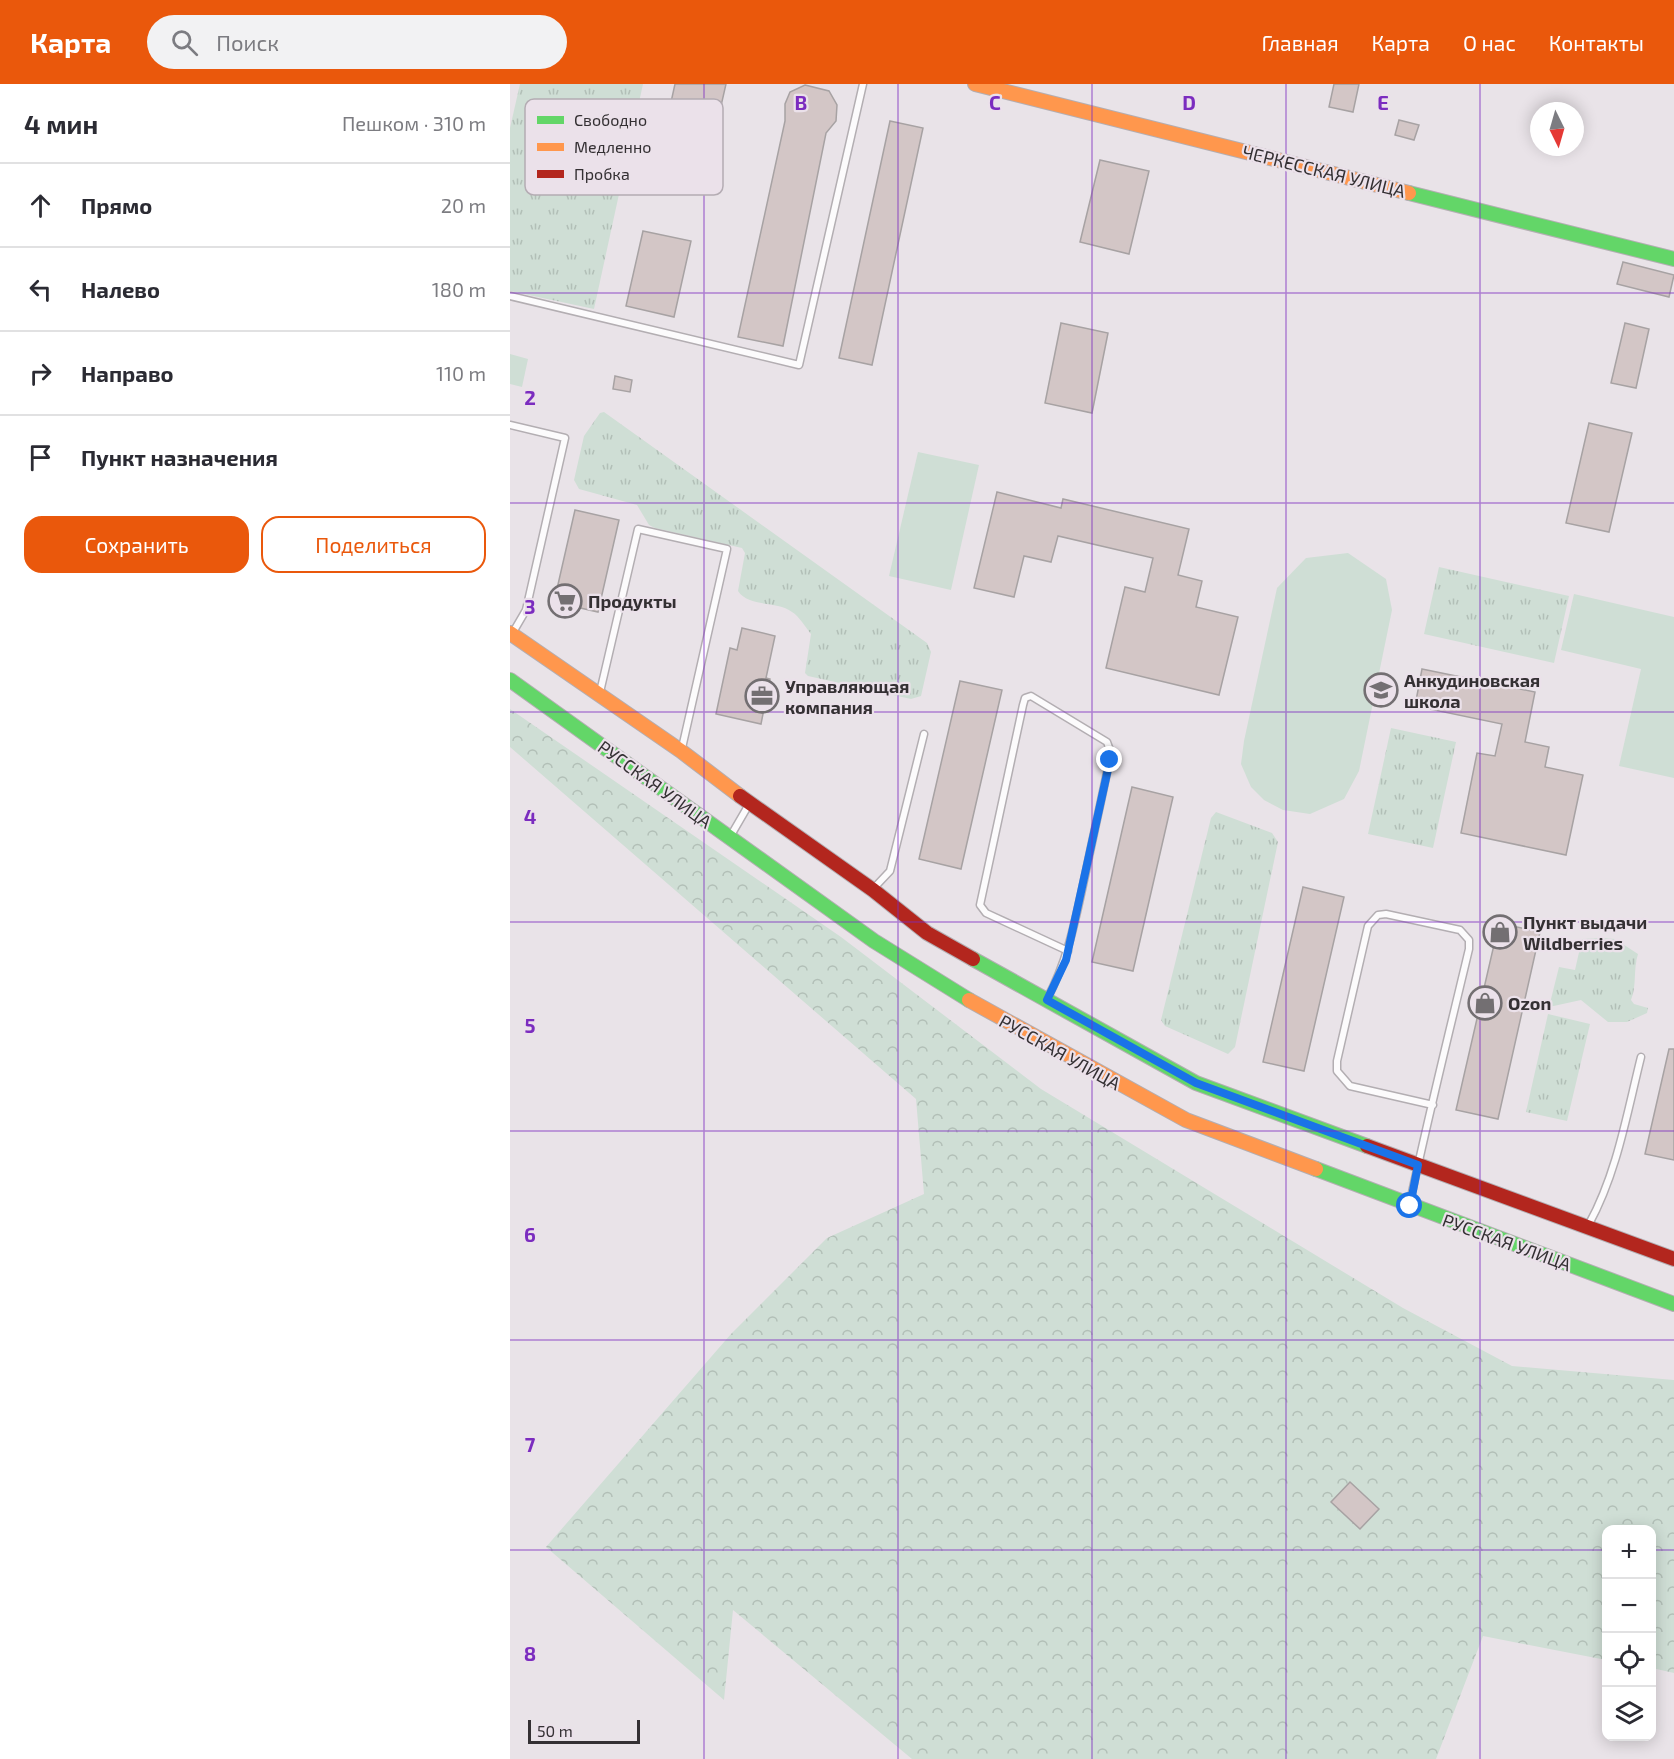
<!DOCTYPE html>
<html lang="ru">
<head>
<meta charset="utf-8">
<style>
  body { margin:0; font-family:"Exo 2",sans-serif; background:#f2f2f3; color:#2b2b33 }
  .controls { position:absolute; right:18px; bottom:18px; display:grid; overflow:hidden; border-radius:12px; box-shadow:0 3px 15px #0003 }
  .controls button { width:54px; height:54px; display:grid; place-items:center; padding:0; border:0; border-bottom:2px solid #e1e1e2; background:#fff; color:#2b2b33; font:30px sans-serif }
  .compass { position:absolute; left:1020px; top:18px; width:54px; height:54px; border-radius:50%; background:#fff; box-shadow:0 3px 15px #0003; rotate:175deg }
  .scale { position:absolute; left:18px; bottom:15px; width:112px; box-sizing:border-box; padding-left:6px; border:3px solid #343033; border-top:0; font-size:16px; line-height:21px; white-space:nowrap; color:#343033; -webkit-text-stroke:4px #ebe1ea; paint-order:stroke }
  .stop { position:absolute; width:18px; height:18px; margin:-14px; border:4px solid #1a73e8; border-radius:50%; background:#fff }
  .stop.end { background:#1a73e8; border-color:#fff; box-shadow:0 2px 6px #0008 }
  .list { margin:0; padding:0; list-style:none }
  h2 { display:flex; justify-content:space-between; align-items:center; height:78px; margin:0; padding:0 24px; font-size:26px }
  h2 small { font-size:20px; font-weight:400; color:#7c7c81 }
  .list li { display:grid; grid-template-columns:39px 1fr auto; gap:18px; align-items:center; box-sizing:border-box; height:84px; padding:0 24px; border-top:2px solid #e1e1e2 }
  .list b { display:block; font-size:22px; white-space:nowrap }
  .list em { font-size:20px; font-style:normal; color:#7c7c81 }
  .actions { display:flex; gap:12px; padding:18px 24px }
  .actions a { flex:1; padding:14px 0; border:2px solid #ea580c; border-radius:18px; text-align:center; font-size:21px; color:#ea580c }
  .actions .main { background:#ea580c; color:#fff }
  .icon { flex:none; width:33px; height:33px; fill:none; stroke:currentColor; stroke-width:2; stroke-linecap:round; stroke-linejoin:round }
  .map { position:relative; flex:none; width:1164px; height:1675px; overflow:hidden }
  header { display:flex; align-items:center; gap:36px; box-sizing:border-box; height:84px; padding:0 30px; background:#ea580c; color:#fff }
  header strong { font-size:28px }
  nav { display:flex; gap:33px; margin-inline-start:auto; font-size:21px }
  .search { width:420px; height:54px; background:#f2f2f3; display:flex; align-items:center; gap:15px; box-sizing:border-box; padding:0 21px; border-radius:33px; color:#7c7c81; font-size:22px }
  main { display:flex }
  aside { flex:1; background:#fff }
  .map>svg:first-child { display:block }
  .grass { fill:#cfded5 }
  .forest { fill:url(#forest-crowns) }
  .park { fill:url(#park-tufts) }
  .building { fill:#d3c6c6; stroke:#a7a2a3; stroke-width:1.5 }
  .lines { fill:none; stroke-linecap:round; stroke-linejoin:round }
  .lane-casing { stroke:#b3aeb2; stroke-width:9 }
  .fast-casing { stroke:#b3aeb2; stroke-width:16 }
  .slow-casing { stroke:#b3aeb2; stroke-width:16 }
  .jam-casing { stroke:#b3aeb2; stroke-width:16 }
  .lane { stroke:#fcfbfc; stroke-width:6 }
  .fast { stroke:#63d668; stroke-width:14 }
  .slow { stroke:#ff974d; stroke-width:14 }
  .jam { stroke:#b3261e; stroke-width:14 }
  .route { stroke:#1a73e8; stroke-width:8 }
  .grid { fill:none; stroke:#7b2cbf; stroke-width:1.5; stroke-opacity:0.55 }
  .labels { text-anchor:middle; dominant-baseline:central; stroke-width:4.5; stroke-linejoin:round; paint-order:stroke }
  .street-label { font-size:18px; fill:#343033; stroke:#ebe1ea }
  .poi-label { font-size:18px; font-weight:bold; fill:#343033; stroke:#ebe1ea; text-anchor:start }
  .key { fill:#ebe1ea; stroke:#b4acb3; stroke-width:1.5 }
  .key-label { font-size:16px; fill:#343033 }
  .grid-label { font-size:20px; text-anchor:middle; font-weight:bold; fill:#7b2cbf; stroke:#ebe1ea; stroke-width:4.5; stroke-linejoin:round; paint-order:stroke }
</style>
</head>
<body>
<header>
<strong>Карта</strong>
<div class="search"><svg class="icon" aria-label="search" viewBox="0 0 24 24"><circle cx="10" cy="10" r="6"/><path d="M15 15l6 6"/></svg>Поиск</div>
<nav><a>Главная</a><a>Карта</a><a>О нас</a><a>Контакты</a></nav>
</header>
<main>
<aside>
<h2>4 мин<small>Пешком · 310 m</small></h2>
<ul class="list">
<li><svg class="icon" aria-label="ahead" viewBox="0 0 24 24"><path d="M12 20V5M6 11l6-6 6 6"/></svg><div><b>Прямо</b></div><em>20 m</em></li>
<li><svg class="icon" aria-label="left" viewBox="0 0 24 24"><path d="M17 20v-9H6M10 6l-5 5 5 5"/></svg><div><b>Налево</b></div><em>180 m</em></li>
<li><svg class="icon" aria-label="right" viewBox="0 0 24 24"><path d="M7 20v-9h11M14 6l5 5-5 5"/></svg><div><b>Направо</b></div><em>110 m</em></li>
<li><svg class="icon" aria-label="arrive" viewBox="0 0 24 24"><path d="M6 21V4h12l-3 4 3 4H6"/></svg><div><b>Пункт назначения</b></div></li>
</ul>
<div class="actions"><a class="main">Сохранить</a><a>Поделиться</a></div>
</aside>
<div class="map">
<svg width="1164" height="1675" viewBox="0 0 1164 1675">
  <defs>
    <pattern id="forest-crowns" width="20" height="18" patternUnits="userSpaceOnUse" patternTransform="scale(1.5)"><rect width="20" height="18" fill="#cfded5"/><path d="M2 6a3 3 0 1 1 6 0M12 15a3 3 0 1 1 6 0" fill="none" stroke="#b2bfb7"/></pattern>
    <pattern id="park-tufts" width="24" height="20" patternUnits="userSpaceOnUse" patternTransform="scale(1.5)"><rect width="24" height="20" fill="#cfded5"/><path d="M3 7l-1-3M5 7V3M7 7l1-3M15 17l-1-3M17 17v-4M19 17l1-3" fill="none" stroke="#b2bfb7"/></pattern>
  </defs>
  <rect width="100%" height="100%" fill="#e9e3e8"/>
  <g class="grass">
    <polygon points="0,270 18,275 12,303 0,300"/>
    <polygon points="408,368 469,381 441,506 379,492"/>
    <polygon points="838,469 876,495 882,526 849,687 834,715 800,730 773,726 754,716 741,703 731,680 734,657 767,504 796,474"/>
    <polygon points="1064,510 1164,533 1164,694 1109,682 1131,585 1051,566"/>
  </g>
  <polygon class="forest" points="0,625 331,853 531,1005 893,1224 1002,1282 1164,1296 1164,1589 1142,1584 1142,1446 1096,1446 1096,1576 973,1552 926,1675 402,1675 223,1526 214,1616 36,1463 221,1250 317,1154 414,1110 406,1015 0,663"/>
  <g class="park">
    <polygon points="10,0 133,0 84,225 0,207 0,44"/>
    <path d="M94,328L417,559L421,568L411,612L401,615L298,592L295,589L301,550C296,544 289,532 282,528C267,516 239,524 228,507L235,469L232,464L145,444L139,441L127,421L69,405L64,396L74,352L90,329Z"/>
    <polygon points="929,483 1059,512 1044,579 914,550"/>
    <polygon points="881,644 946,658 923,764 858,750"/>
    <polygon points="706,728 762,749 768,758 725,963 718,970 655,942 651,936 701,734"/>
    <path d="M1092,854L1105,855L1128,870C1123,885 1127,902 1121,916L1124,920L1138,924L1137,929L1117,938H1098L1071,916L1039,923L1049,883L1065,886L1072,855Z"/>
    <polygon points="1038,930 1080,940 1057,1037 1016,1028"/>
  </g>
  <g class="building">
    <polygon points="165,0 216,0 200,70 152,59"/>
    <polygon points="824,0 849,0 843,28 819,23"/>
    <polygon points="295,1 319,7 327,21 326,37 316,49 273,262 228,253 275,37 275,20 280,8"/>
    <polygon points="889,36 909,41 904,56 885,51"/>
    <polygon points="380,37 413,44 362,281 329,274"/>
    <polygon points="590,76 639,87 619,170 570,158"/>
    <polygon points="133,147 181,157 164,233 116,222"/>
    <polygon points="1113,178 1164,191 1159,213 1107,200"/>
    <polygon points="551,239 598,249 582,329 535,319"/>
    <polygon points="1115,239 1139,245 1126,304 1101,299"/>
    <polygon points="105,292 122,296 120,308 103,305"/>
    <polygon points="1079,339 1122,349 1099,448 1056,439"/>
    <polygon points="487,408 551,424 553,415 679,445 668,491 692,497 686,523 728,533 709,611 596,584 615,503 635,508 643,474 548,452 541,478 514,472 504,513 464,504"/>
    <polygon points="65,426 109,436 88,528 44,518"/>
    <polygon points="232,544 265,552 256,594 260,595 251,640 206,630 220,564 227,566"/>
    <polygon points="912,585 1025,608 1015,658 1039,663 1035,683 1073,691 1056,771 951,749 967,669 985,672 992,640 905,622"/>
    <polygon points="450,597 492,606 451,785 409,775"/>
    <polygon points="622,703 663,713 623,887 582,878"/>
    <polygon points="793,803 834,813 794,987 753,978"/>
    <polygon points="989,839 1030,848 988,1035 946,1026"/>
    <polygon points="1159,965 1164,965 1164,1076 1135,1070"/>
    <polygon points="840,1398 869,1425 850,1445 821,1418"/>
  </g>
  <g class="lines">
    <g class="lane-casing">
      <g id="lane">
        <polyline points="0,212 289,281 353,0"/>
        <polyline points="0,341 55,354 16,526 2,550"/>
        <polyline points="90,608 128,445 217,465 172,664"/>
        <polyline points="220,753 238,722"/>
        <polyline points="363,805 380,787 414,650"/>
        <path d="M537,915C559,874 566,832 576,787C584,748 593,709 601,669L597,658L521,612L515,614L513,621L470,821L476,829L558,867"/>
        <path d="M900,1118C918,1033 939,949 959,865V856L950,846L876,830L868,831L858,842L827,977V987L840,1002L923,1021"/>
        <path d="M1079,1140C1107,1089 1117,1029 1131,973"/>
      </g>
    </g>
    <g class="fast-casing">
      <g id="fast">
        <polyline points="899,109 1164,175"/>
        <polyline points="0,596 364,857 459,916"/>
        <polyline points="463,875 686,999 857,1062"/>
        <polyline points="806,1085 1164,1220"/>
      </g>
    </g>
    <g class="slow-casing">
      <g id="slow">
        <polyline points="465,0 899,109"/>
        <polyline points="0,549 171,667 230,712"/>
        <polyline points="459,916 676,1036 806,1085"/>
      </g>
    </g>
    <g class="jam-casing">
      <g id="jam">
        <polyline points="230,712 363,806 417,849 463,875"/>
        <polyline points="857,1062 1164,1175"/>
      </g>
    </g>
    <use href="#lane" class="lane"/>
    <use href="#fast" class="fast"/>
    <use href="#slow" class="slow"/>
    <use href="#jam" class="jam"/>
  </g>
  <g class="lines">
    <polyline class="route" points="600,676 556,876 537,916 686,999 908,1081 900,1122"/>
  </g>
  <path class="grid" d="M194,0V1675M388,0V1675M582,0V1675M776,0V1675M970,0V1675M0,209H1164M0,419H1164M0,628H1164M0,838H1164M0,1047H1164M0,1256H1164M0,1466H1096M1142,1466H1164"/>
  <defs>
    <g id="supermarket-ring" transform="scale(1.725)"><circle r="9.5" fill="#ebe1ea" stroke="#736f72" stroke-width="1.5"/><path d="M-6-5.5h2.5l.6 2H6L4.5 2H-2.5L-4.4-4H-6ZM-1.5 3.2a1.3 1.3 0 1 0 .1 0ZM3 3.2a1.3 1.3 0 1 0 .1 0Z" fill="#736f72"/></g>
    <g id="school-ring" transform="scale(1.725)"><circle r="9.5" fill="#ebe1ea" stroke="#736f72" stroke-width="1.5"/><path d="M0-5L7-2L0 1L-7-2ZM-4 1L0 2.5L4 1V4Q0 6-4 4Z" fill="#736f72"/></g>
    <g id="office-ring" transform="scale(1.725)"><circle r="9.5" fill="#ebe1ea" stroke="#736f72" stroke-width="1.5"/><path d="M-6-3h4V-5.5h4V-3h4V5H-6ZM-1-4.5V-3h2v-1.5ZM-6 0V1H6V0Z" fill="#736f72"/></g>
    <g id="shop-ring" transform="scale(1.725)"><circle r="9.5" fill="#ebe1ea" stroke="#736f72" stroke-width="1.5"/><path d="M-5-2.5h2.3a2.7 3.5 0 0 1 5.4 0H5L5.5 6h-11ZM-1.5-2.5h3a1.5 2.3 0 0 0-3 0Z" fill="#736f72"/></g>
  </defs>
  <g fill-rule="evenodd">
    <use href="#supermarket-ring" x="55" y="517"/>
    <use href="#school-ring" x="871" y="606"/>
    <use href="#office-ring" x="252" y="612"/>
    <use href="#shop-ring" x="990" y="848"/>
    <use href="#shop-ring" x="975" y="919"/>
  </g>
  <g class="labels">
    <g class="street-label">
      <text transform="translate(814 87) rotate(14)">ЧЕРКЕССКАЯ УЛИЦА</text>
      <text transform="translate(145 700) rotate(36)">РУССКАЯ УЛИЦА</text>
      <text transform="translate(550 968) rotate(29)">РУССКАЯ УЛИЦА</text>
      <text transform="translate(997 1158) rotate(20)">РУССКАЯ УЛИЦА</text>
    </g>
    <g class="poi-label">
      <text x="78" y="517">Продукты</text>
      <text x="894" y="596">Анкудиновская<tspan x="894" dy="21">школа</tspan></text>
      <text x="275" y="602">Управляющая<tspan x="275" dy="21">компания</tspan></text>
      <text x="1013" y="838">Пункт выдачи<tspan x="1013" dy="21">Wildberries</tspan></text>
      <text x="998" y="919">Ozon</text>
    </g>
  </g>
  <rect x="15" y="15" width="198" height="96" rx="9" class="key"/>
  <rect x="27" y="32" width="27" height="8" fill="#63d668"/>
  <rect x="27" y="59" width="27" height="8" fill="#ff974d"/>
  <rect x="27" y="86" width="27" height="8" fill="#b3261e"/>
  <g class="key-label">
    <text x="64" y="42">Свободно</text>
    <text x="64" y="69">Медленно</text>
    <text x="64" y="96">Пробка</text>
  </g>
  <g class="grid-label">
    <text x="291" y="26">B</text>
    <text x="485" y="26">C</text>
    <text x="679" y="26">D</text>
    <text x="873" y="26">E</text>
    <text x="20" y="321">2</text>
    <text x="20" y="530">3</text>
    <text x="20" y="740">4</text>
    <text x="20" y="949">5</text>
    <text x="20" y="1158">6</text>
    <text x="20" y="1368">7</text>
    <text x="20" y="1577">8</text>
  </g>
</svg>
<div class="controls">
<button>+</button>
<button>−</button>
<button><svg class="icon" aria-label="locate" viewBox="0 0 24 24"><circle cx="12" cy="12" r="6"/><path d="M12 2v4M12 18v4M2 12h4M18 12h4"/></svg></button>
<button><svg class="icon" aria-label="layers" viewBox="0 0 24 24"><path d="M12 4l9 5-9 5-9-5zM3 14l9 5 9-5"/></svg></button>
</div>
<svg class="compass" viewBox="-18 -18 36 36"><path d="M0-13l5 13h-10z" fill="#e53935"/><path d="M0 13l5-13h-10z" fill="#7c7c81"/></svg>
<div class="scale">50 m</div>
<div class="stop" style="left:900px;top:1122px"></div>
<div class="stop end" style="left:600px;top:676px"></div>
</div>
</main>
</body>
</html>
